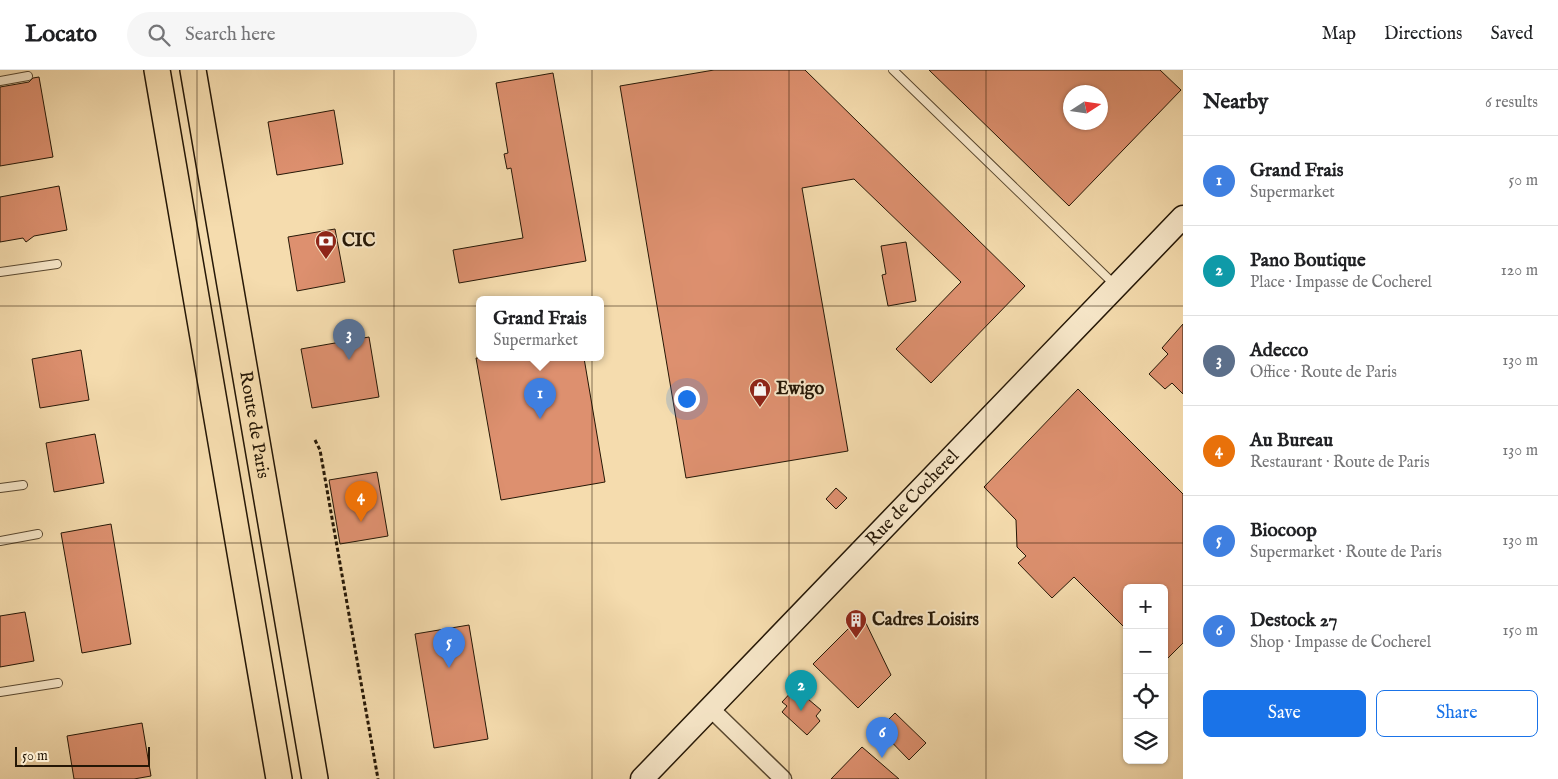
<!DOCTYPE html>
<html lang="en">
<head>
<meta charset="utf-8">
<style>
  body { margin:0; font-family:"IM FELL English",serif; background:#f6f6f6; color:#202124 }
  .controls { position:absolute; right:15px; bottom:15px; display:grid; overflow:hidden; border-radius:8px; box-shadow:0 1px 4px #0004 }
  .controls button { width:45px; height:45px; display:grid; place-items:center; padding:0; border:0; border-bottom:1px solid #e0e0e0; background:#fff; color:#202124; font:25px sans-serif }
  .compass { position:absolute; left:1063px; top:15px; width:45px; height:45px; border-radius:50%; background:#fff; box-shadow:0 1px 4px #0004; rotate:78deg }
  .scale { position:absolute; left:15px; bottom:12px; width:135px; box-sizing:border-box; padding-left:5px; border:2px solid #251706; border-top:0; font-size:14px; line-height:18px; white-space:nowrap; color:#251706; -webkit-text-stroke:4px #f8e8ca; paint-order:stroke }
  .you { position:absolute; left:686px; top:328px; width:18px; height:18px; margin:-12px; border:4px solid #fff; border-radius:50%; background:#1a73e8; box-shadow:0 0 0 8px #1a73e833 }
  .badge { display:grid; place-items:center; width:32px; height:32px; border-radius:50%; background:#1a73e8; color:#fff; font-size:16px; font-weight:700 }
  .pin { position:absolute; translate:-50% -41px; filter:drop-shadow(0 1px 2px #0008) }
  .pin::after { content:''; position:absolute; top:26px; width:18px; height:15px; background:inherit; clip-path:polygon(0 0,100% 0,50% 100%) }
  .popup { position:absolute; left:476px; top:226px; width:128px; height:65px; box-sizing:border-box; display:grid; place-content:center; border-radius:8px; background:#fff; filter:drop-shadow(0 1px 4px #0005); font-size:16px; white-space:nowrap; color:#757577 }
  .popup b { font-size:19px; color:#202124 }
  .popup::after { content:''; position:absolute; left:50%; top:100%; margin-left:-10px; border:10px solid transparent; border-top-color:#fff }
  .list { margin:0; padding:0; list-style:none }
  h2 { display:flex; justify-content:space-between; align-items:center; height:65px; margin:0; padding:0 20px; font-size:21px }
  h2 small { font-size:16px; font-weight:400; color:#757577 }
  .list li { display:grid; grid-template-columns:32px 1fr auto; gap:15px; align-items:center; box-sizing:border-box; height:90px; padding:0 20px; border-top:1px solid #e0e0e0 }
  .list b { display:block; font-size:19px; white-space:nowrap }
  .list p { margin:0; font-size:16px; white-space:nowrap; color:#757577 }
  .list em { font-size:16px; font-style:normal; color:#757577 }
  .actions { display:flex; gap:10px; padding:15px 20px }
  .actions a { flex:1; padding:11px 0; border:1px solid #1a73e8; border-radius:8px; text-align:center; font-size:18px; color:#1a73e8 }
  .actions .main { background:#1a73e8; color:#fff }
  .icon { flex:none; width:28px; height:28px; fill:none; stroke:currentColor; stroke-width:2; stroke-linecap:round; stroke-linejoin:round }
  .map { position:relative; flex:none; width:1183px; height:709px; overflow:hidden }
  header { display:flex; align-items:center; gap:30px; box-sizing:border-box; height:70px; padding:0 25px; background:#fff; border-bottom:1px solid #e0e0e0 }
  header strong { font-size:24px }
  nav { display:flex; gap:28px; margin-inline-start:auto; font-size:18px }
  .search { width:350px; height:45px; background:#f6f6f6; display:flex; align-items:center; gap:12px; box-sizing:border-box; padding:0 18px; border-radius:28px; color:#757577; font-size:19px }
  main { display:flex }
  aside { flex:1; background:#fff }
  .map>svg:first-child { display:block }
  .building { fill:#dd906f; stroke:#251706; fill-rule:evenodd }
  .lines { fill:none; stroke-linecap:round; stroke-linejoin:round }
  .lane-casing { stroke:#594830; stroke-width:10 }
  .street-casing { stroke:#594830; stroke-width:19 }
  .secondary-casing { stroke:#251706; stroke-width:25 }
  .primary-casing { stroke:#251706; stroke-width:28 }
  .path { stroke:#251706; stroke-width:3; stroke-dasharray:4 2.5; stroke-linecap:butt }
  .lane { stroke:#f8e8ca; stroke-width:8 }
  .street { stroke:#f8e8ca; stroke-width:16 }
  .secondary { stroke:#f8e8ca; stroke-width:22 }
  .primary { stroke:#f5dcae; stroke-width:25 }
  .grid { fill:none; stroke:#251706; stroke-width:1; stroke-opacity:0.55 }
  .labels { text-anchor:middle; dominant-baseline:central; stroke-width:4; stroke-linejoin:round; paint-order:stroke }
  .poi-label { font-size:18px; font-weight:bold; fill:#251706; stroke:#f8e8ca; text-anchor:start }
  .street-label { font-size:18px; fill:#251706; stroke:#f8e8ca }
</style>
</head>
<body>
<header>
<strong>Locato</strong>
<div class="search"><svg class="icon" aria-label="search" viewBox="0 0 24 24"><circle cx="10" cy="10" r="6"/><path d="M15 15l6 6"/></svg>Search here</div>
<nav><a>Map</a><a>Directions</a><a>Saved</a></nav>
</header>
<main>
<div class="map">
<svg width="1183" height="709" viewBox="0 0 1183 709">
  <rect width="100%" height="100%" fill="#f5dcae"/>
  <filter id="stains"><feTurbulence type="fractalNoise" baseFrequency=".004" numOctaves="4"/><feColorMatrix values="0 0 0 0 .2 0 0 0 0 .09 0 0 0 0 .02 0 0 0 .5 -.17"/></filter>
  <radialGradient id="worn" r=".72"><stop offset=".6" stop-color="#630" stop-opacity="0"/><stop offset="1" stop-color="#630" stop-opacity=".3"/></radialGradient>
  <g class="building">
    <polygon points="714,0 805,0 1025,216 931,313 896,279 961,212 854,109 802,118 848,381 686,408 620,16"/>
    <path d="M929,0H1160L1181,20L1069,136ZM1070,22H1100V52H1070Z"/>
    <polygon points="553,3 586,191 459,213 453,180 523,168 511,98 507,99 504,84 508,83 496,13"/>
    <polygon points="39,7 53,87 0,96 0,17 29,12 33,8"/>
    <polygon points="334,40 343,94 277,105 268,52"/>
    <polygon points="59,116 67,160 34,166 26,172 23,168 0,172 0,127"/>
    <polygon points="335,159 345,212 297,221 288,167"/>
    <polygon points="906,172 916,231 888,236 882,205 886,204 881,176"/>
    <polygon points="1183,254 1183,324 1172,313 1165,319 1149,304 1168,284 1162,278"/>
    <polygon points="369,267 379,327 312,338 301,279"/>
    <polygon points="81,280 89,330 40,338 32,289"/>
    <polygon points="476,288 584,288 605,412 501,430"/>
    <polygon points="1078,319 1183,424 1183,573 1164,592 1164,518 1127,518 1127,560 1074,507 1052,528 1018,493 1026,486 1017,477 1016,450 984,417"/>
    <polygon points="95,364 104,413 54,422 46,373"/>
    <polygon points="377,402 388,466 340,474 329,410"/>
    <polygon points="836,418 847,428 836,439 826,429"/>
    <polygon points="111,454 131,574 82,583 61,463"/>
    <polygon points="25,542 34,591 0,597 0,546"/>
    <polygon points="862,545 891,605 858,638 813,594"/>
    <polygon points="469,555 488,669 434,678 415,564"/>
    <polygon points="795,618 821,640 816,646 820,651 807,665 782,642 787,636 782,632"/>
    <polygon points="895,643 926,673 909,690 879,659"/>
    <polygon points="142,653 151,706 134,709 74,709 67,666"/>
    <polygon points="862,677 899,709 831,709"/>
  </g>
  <g class="lines">
    <g class="lane-casing">
      <g id="lane">
        <polyline points="893,0 1115,215"/>
        <polyline points="0,11 28,6"/>
        <polyline points="0,202 57,194"/>
        <polyline points="0,418 23,415"/>
        <polyline points="0,471 38,464"/>
        <polyline points="0,622 58,613"/>
      </g>
    </g>
    <g class="street-casing">
      <polyline id="street" points="710,638 783,709"/>
    </g>
    <g class="secondary-casing">
      <g id="secondary">
        <path id="s1" d="M642,709L1183,147"/>
      </g>
    </g>
    <g class="primary-casing">
      <g id="primary">
        <polyline points="157,0 279,709"/>
        <path id="s2" d="M193,0L315,709"/>
      </g>
    </g>
    <polyline class="path" points="315,370 320,380 378,709"/>
    <use href="#lane" class="lane"/>
    <use href="#street" class="street"/>
    <use href="#secondary" class="secondary"/>
    <use href="#primary" class="primary"/>
  </g>
  <path class="grid" d="M197,0V709M394,0V709M592,0V709M789,0V709M986,0V709M0,236H1183M0,473H1183"/>
  <defs>
    <g id="bank-pin" transform="scale(1.125)"><path d="M0 17L-7.5 6A9.5 9.5 0 1 1 7.5 6Z" fill="#8f2418" stroke="#f8e8ca"/><path d="M-6-4H6V4H-6ZM0-2.3a2.3 2.3 0 1 0 0 4.6a2.3 2.3 0 1 0 0-4.6Z" fill="#fff"/></g>
    <g id="shop-pin" transform="scale(1.125)"><path d="M0 17L-7.5 6A9.5 9.5 0 1 1 7.5 6Z" fill="#8f2418" stroke="#f8e8ca"/><path d="M-5-2.5h2.3a2.7 3.5 0 0 1 5.4 0H5L5.5 6h-11ZM-1.5-2.5h3a1.5 2.3 0 0 0-3 0Z" fill="#fff"/></g>
    <g id="building-pin" transform="scale(1.125)"><path d="M0 17L-7.5 6A9.5 9.5 0 1 1 7.5 6Z" fill="#8f2418" stroke="#f8e8ca"/><path d="M-4-6H4V6H1V3H-1V6H-4ZM-2.5-4.3h1.7v1.8h-1.7ZM.8-4.3h1.7v1.8H.8ZM-2.5-1h1.7V.8h-1.7ZM.8-1h1.7V.8H.8Z" fill="#fff"/></g>
  </defs>
  <g fill-rule="evenodd">
    <use href="#bank-pin" x="326" y="171"/>
    <use href="#shop-pin" x="760" y="319"/>
    <use href="#building-pin" x="856" y="550"/>
  </g>
  <g class="labels">
    <g class="poi-label">
      <text x="342" y="171">CIC</text>
      <text x="776" y="319">Ewigo</text>
      <text x="872" y="550">Cadres Loisirs</text>
    </g>
    <g class="street-label">
      <text stroke="none"><textPath href="#s2" startOffset="360">Route de Paris</textPath></text>
      <text stroke="none"><textPath href="#s1" startOffset="390">Rue de Cocherel</textPath></text>
    </g>
  </g>
  <rect width="100%" height="100%" filter="url(#stains)"/>
  <rect width="100%" height="100%" fill="url(#worn)"/>
</svg>
<div class="controls">
<button>+</button>
<button>−</button>
<button><svg class="icon" aria-label="locate" viewBox="0 0 24 24"><circle cx="12" cy="12" r="6"/><path d="M12 2v4M12 18v4M2 12h4M18 12h4"/></svg></button>
<button><svg class="icon" aria-label="layers" viewBox="0 0 24 24"><path d="M12 4l9 5-9 5-9-5zM3 14l9 5 9-5"/></svg></button>
</div>
<svg class="compass" viewBox="-18 -18 36 36"><path d="M0-13l5 13h-10z" fill="#e53935"/><path d="M0 13l5-13h-10z" fill="#757577"/></svg>
<div class="scale">50 m</div>
<div class="you"></div>
<div class="pin badge" style="left:540px;top:349px;background:#3f7fe0">1</div>
<div class="popup"><b>Grand Frais</b>Supermarket</div>
<div class="pin badge" style="left:801px;top:641px;background:#0f9aa8">2</div>
<div class="pin badge" style="left:349px;top:290px;background:#5c6f8a">3</div>
<div class="pin badge" style="left:361px;top:452px;background:#e8710a">4</div>
<div class="pin badge" style="left:449px;top:598px;background:#3f7fe0">5</div>
<div class="pin badge" style="left:882px;top:688px;background:#3f7fe0">6</div>
</div>
<aside>
<h2>Nearby<small>6 results</small></h2>
<ul class="list">
<li><span class="badge" style="background:#3f7fe0">1</span><div><b>Grand Frais</b><p>Supermarket</p></div><em>50 m</em></li>
<li><span class="badge" style="background:#0f9aa8">2</span><div><b>Pano Boutique</b><p>Place · Impasse de Cocherel</p></div><em>120 m</em></li>
<li><span class="badge" style="background:#5c6f8a">3</span><div><b>Adecco</b><p>Office · Route de Paris</p></div><em>130 m</em></li>
<li><span class="badge" style="background:#e8710a">4</span><div><b>Au Bureau</b><p>Restaurant · Route de Paris</p></div><em>130 m</em></li>
<li><span class="badge" style="background:#3f7fe0">5</span><div><b>Biocoop</b><p>Supermarket · Route de Paris</p></div><em>130 m</em></li>
<li><span class="badge" style="background:#3f7fe0">6</span><div><b>Destock 27</b><p>Shop · Impasse de Cocherel</p></div><em>150 m</em></li>
</ul>
<div class="actions"><a class="main">Save</a><a>Share</a></div>
</aside>
</main>
</body>
</html>
